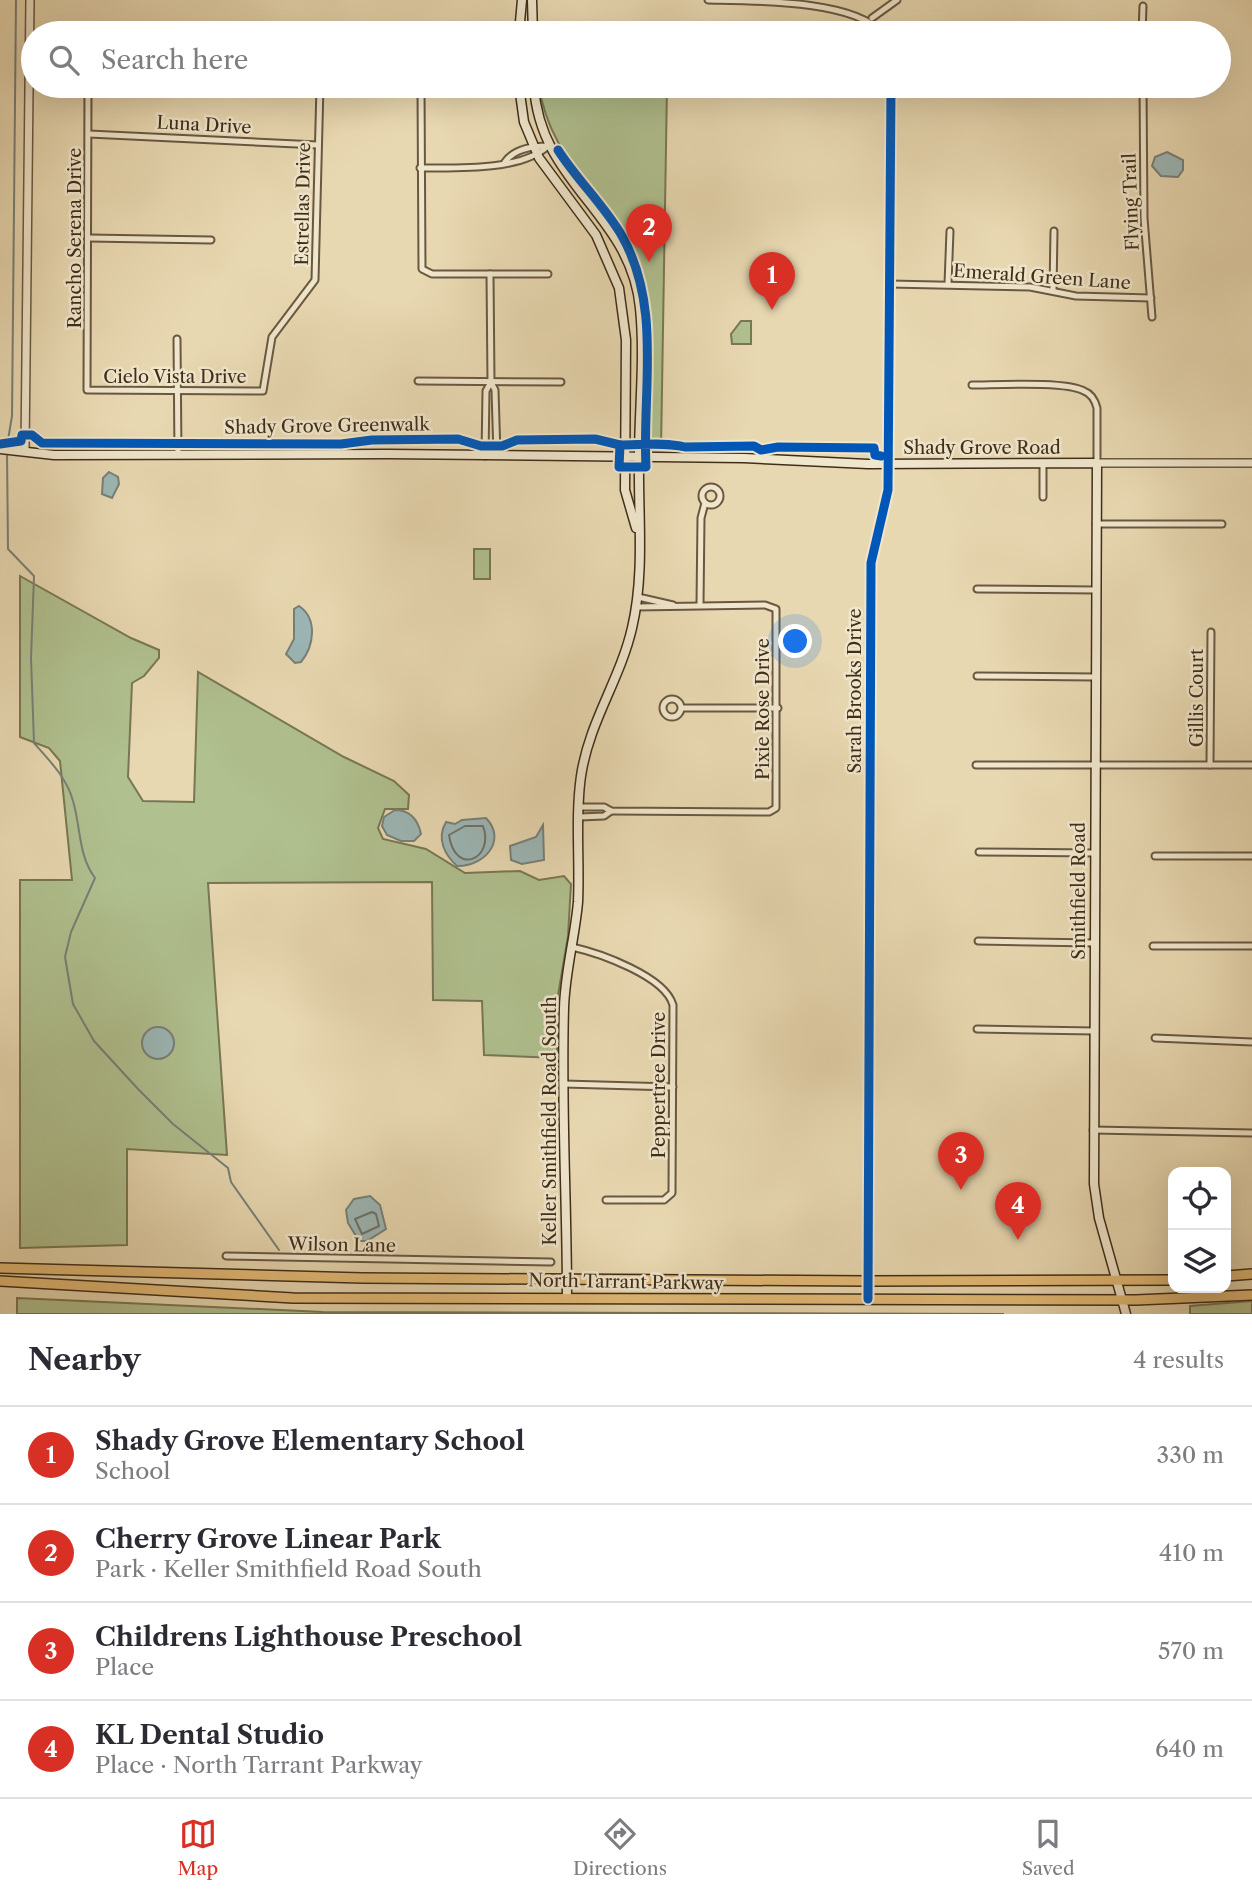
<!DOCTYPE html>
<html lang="en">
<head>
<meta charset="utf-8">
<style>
  body { margin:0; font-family:"Libre Caslon Text",serif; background:#f2f2f3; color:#2b2b33 }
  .controls { position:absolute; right:21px; bottom:21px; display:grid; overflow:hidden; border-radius:14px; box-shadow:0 7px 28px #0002 }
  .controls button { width:63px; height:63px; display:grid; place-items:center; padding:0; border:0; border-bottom:2px solid #e1e1e2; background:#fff; color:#2b2b33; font:35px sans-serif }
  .you { position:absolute; left:796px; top:642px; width:24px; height:24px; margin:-18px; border:5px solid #fff; border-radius:50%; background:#1a73e8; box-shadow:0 0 0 10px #1a73e833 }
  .badge { display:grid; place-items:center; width:46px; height:46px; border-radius:50%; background:#d93025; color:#fff; font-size:23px; font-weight:700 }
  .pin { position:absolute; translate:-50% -58px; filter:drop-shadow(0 2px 4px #0008) }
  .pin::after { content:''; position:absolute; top:37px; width:24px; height:21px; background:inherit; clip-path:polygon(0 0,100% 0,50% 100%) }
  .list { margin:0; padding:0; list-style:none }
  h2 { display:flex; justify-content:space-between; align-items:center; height:91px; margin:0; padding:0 28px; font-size:30px }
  h2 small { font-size:23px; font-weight:400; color:#7c7c81 }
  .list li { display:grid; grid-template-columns:46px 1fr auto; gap:21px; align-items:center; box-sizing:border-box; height:98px; padding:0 28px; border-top:2px solid #e1e1e2 }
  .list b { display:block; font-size:26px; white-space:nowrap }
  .list p { margin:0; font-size:23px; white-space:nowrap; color:#7c7c81 }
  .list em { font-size:23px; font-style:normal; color:#7c7c81 }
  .icon { flex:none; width:38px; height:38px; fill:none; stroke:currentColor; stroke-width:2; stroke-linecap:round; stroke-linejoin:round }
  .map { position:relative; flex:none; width:1252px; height:1314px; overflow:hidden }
  .search { position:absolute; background:#fff; box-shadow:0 7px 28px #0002; left:21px; right:21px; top:21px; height:77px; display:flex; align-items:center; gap:18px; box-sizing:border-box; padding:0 24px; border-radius:38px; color:#7c7c81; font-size:26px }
  .sheet { height:483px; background:#fff }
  nav { display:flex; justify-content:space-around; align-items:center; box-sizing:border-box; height:98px; border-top:2px solid #e1e1e2; background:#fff; font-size:19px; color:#7c7c81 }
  nav a { display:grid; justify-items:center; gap:4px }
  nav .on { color:#d93025 }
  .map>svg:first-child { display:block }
  .green { fill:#b0c08f; stroke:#787754; stroke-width:2 }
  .water { fill:#9cb7b7; stroke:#778078; stroke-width:2 }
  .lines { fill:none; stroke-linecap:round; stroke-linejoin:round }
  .shore { stroke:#6e7268; stroke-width:2 }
  .stream { stroke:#778078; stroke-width:2 }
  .minor-casing { stroke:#695840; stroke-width:9 }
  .tertiary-casing { stroke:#695840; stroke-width:10 }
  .secondary-casing { stroke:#3f2e1a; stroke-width:11 }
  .primary-casing { stroke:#3f2e1a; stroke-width:12 }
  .minor { stroke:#f0e6cc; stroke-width:5 }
  .tertiary { stroke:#f0e6cc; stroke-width:7 }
  .secondary { stroke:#f0e6cc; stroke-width:8 }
  .primary { stroke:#e4bc78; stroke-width:9 }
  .cycleway-casing { stroke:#f0e6cc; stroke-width:13 }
  .cycleway { stroke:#0057b8; stroke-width:9 }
  .labels { text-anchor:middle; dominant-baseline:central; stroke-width:5; stroke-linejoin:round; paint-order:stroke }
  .street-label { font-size:18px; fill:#3f2e1a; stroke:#f0e6cc }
</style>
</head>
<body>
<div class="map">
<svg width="1252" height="1314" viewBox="0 0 1252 1314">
  <rect width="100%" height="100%" fill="#e8d8b1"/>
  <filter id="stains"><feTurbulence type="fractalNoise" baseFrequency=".00286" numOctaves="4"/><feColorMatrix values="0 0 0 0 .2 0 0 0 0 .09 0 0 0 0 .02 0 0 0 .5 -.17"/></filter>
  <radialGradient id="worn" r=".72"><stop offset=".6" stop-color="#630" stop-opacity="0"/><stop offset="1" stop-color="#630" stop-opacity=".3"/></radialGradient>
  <g class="green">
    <path d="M539,86H667L661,450L646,449C647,382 658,306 627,243C598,183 550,159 539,86Z"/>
    <polygon points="741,321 751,321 751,344 732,344 731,334"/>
    <rect x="474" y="549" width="16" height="30"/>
    <polygon points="20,576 131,638 159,650 159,658 144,676 132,683 128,777 143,801 194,802 198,672 344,757 394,781 409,795 408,809 385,809 378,828 383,839 426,849 465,873 520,871 539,880 564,876 571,884 568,936 557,1001 557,1058 484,1055 482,1001 433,1000 432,882 208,883 227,1155 127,1149 127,1245 20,1248 20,880 72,880 60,761 49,748 20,737"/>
    <polygon points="17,1298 323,1312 1004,1314 17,1314"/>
    <polygon points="1252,1301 1252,1314 1190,1314 1190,1306"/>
  </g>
  <g class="water">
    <polygon points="1167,152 1183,160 1183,170 1178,177 1161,176 1152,166 1155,157"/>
    <polygon points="109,472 118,477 119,484 112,498 102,494 103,478"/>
    <path d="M299,606C318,619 314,646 301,662L295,663L286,654L294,639V609Z"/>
    <path d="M395,810C410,810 418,820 421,834L414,841H401L387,835L382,826L384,817Z"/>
    <path d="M486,818C508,841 483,867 457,866C445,855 436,839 446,822L455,824L462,820Z"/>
    <polygon points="543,825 544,860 522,864 511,860 510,846 536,837"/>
    <circle cx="158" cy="1043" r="16"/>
    <polygon points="370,1196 380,1205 386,1229 367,1241 359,1241 348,1223 346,1210 354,1199"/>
  </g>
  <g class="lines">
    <g class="shore">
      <path d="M465,826H483C495,859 455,877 449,835Z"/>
      <polygon points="372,1212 376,1214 379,1226 362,1234 355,1219"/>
    </g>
    <g class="stream">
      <polyline points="7,446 12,416 16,0"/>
      <path d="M7,452L8,549L34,576L31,658L34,743C49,760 67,778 73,801C81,828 78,855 95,878L71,932L65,957L73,1004L94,1041L138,1089L173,1124L228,1168L231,1182L279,1250"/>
    </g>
    <g class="minor-casing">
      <g id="minor">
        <path d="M708,0C757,1 854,0 882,33"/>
        <polyline points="872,18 897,0"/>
        <polyline points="1142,33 1143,6"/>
        <polyline points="88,86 87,390 263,391 272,337 315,280 320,86"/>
        <polyline points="421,86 422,269 432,274 548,274"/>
        <polyline points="1143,86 1144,218 1152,317"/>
        <polyline points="89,134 318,145"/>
        <path d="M505,162C514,149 533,146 548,146"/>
        <path d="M420,168C456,168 521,171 548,146"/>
        <polyline points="89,238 211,240"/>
        <polyline points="490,274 491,382 495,390 497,455"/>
        <polyline points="890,284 1030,287 1076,296 1151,298"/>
        <polyline points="948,284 950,231"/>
        <polyline points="1053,290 1054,231"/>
        <polyline points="177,339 178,455"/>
        <polyline points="418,381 561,382"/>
        <path d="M972,385C996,385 1066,381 1084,391C1092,394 1095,400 1097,408V463"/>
        <polyline points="485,456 486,391 491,382"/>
        <polyline points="1043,465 1043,497"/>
        <circle cx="711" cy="496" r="9"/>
        <polyline points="1096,524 1222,524"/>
        <polyline points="977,589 1096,590"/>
        <polyline points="638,597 673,605"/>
        <polyline points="700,604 701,518 705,503"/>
        <polyline points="977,676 1095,677"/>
        <circle cx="672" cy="708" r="9"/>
        <polyline points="682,708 778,708"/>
        <polyline points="976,765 1252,765"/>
        <polyline points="1210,765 1211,632"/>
        <polyline points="579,807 604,807 611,811 758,812 769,812 776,808 776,609 765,605 637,607"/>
        <polyline points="580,817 604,816 611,811"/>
        <polyline points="979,852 1095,853"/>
        <polyline points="1155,856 1252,856"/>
        <polyline points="978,941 1095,943"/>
        <polyline points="1153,946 1252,946"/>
        <path d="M572,947C599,953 665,976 673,1005L672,1193L664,1200H606"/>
        <polyline points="977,1029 1095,1031"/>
        <polyline points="1155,1038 1252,1042"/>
        <polyline points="564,1084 673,1087"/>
        <polyline points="1093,1130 1252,1133"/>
        <polyline points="226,1256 551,1262"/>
        <polyline points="868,1299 871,563 888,490 891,86"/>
      </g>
    </g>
    <g class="tertiary-casing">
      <g id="tertiary">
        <polyline points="25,449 30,0"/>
        <polyline points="1097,463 1252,463"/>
      </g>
    </g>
    <g class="secondary-casing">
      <g id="secondary">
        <polyline points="532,0 533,33"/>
        <polyline points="519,33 522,0"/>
        <polyline points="519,86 524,122 539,158 596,235 619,288 626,340 625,490 636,528"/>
        <path d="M534,86C540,185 631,213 640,308C645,358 639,409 639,459C638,514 645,573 632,628C620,680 589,722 581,776C575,817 580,860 578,902C575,937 565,972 564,1008C561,1104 567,1201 567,1297"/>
        <polyline points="0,449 54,455 388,454 744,458 868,464 1097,463 1094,1184 1099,1218 1126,1314"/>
      </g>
    </g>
    <g class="primary-casing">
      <g id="primary">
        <polyline points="0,1268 362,1278 868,1281 1173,1280"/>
        <polyline points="1226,1276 1252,1274"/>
        <polyline points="0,1281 293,1298 1136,1300 1252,1295"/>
      </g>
    </g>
    <use href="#minor" class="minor"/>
    <use href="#tertiary" class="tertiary"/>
    <use href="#secondary" class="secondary"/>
    <use href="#primary" class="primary"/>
    <g class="cycleway-casing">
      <g id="cycleway">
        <path d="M558,150C577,180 604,205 622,236C662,307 642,390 646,467H619L620,445C641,445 665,442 685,447L754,446L761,450L778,447L874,448L875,455L881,456"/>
        <polyline points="0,444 21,441 22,435 32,435 42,443 341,444 372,440 458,439 481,446 502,446 517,440 595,439 620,445"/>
        <polyline points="868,1299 871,563 888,490 891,86"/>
      </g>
    </g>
    <use href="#cycleway" class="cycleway"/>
  </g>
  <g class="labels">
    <g class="street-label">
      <text transform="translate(204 125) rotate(3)">Luna Drive</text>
      <text transform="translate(1131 202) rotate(-92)">Flying Trail</text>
      <text transform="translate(303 204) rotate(-89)">Estrellas Drive</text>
      <text transform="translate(75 238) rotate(-90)">Rancho Serena Drive</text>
      <text transform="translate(1042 277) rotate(4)">Emerald Green Lane</text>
      <text x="175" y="377">Cielo Vista Drive</text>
      <text transform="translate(327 426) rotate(-1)">Shady Grove Greenwalk</text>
      <text x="982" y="448">Shady Grove Road</text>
      <text transform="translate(855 691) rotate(-90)">Sarah Brooks Drive</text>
      <text transform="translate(1197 698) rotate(-90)">Gillis Court</text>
      <text transform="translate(763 709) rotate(-90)">Pixie Rose Drive</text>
      <text transform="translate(1079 891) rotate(-90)">Smithfield Road</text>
      <text transform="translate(659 1085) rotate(-90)">Peppertree Drive</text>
      <text transform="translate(550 1121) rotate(-90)">Keller Smithfield Road South</text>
      <text transform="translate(342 1245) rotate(1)">Wilson Lane</text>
      <text transform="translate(626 1282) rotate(1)">North Tarrant Parkway</text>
    </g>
  </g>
  <rect width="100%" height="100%" filter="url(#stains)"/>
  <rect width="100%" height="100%" fill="url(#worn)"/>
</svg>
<div class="controls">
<button><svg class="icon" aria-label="locate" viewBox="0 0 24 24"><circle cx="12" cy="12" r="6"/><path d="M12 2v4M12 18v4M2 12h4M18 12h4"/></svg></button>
<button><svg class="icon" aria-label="layers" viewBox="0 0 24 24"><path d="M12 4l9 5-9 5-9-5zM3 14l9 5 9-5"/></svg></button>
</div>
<div class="you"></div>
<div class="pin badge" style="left:772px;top:310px">1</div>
<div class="pin badge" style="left:649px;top:262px">2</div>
<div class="pin badge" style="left:961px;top:1190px">3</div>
<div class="pin badge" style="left:1018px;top:1240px">4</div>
<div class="search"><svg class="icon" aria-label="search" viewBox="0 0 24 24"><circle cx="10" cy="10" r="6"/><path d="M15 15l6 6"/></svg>Search here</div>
</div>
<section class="sheet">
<h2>Nearby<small>4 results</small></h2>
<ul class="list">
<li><span class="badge">1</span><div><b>Shady Grove Elementary School</b><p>School</p></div><em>330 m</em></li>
<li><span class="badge">2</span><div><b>Cherry Grove Linear Park</b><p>Park · Keller Smithfield Road South</p></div><em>410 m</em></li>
<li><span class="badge">3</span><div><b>Childrens Lighthouse Preschool</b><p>Place</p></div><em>570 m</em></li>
<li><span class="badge">4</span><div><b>KL Dental Studio</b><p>Place · North Tarrant Parkway</p></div><em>640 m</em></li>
</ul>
</section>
<nav>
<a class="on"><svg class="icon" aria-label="map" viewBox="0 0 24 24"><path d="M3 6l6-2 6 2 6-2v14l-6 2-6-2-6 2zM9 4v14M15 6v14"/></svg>Map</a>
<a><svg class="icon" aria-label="directions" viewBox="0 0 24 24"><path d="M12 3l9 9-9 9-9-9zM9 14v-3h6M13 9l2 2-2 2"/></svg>Directions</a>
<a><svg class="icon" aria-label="saved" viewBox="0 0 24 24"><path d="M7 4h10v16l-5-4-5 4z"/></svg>Saved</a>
</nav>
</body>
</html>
